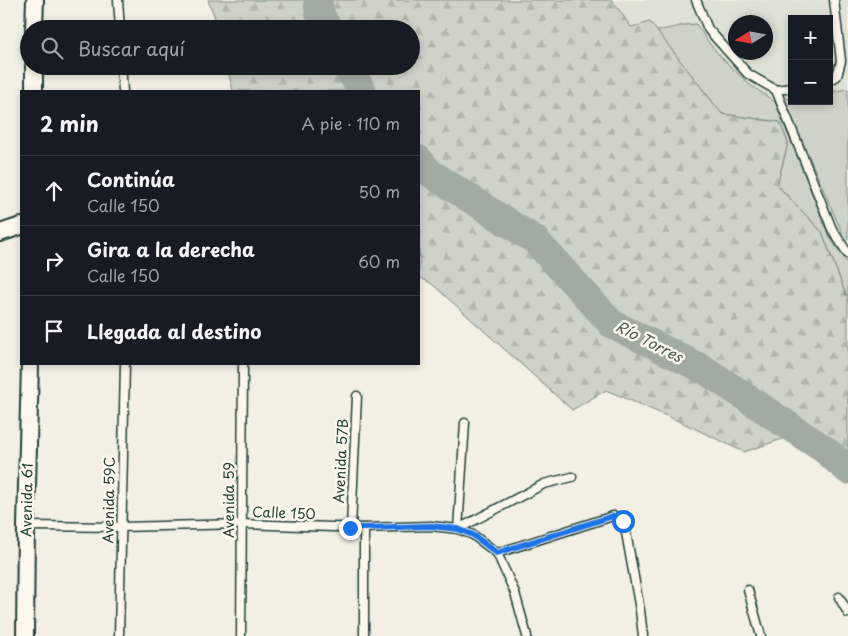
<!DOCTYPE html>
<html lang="es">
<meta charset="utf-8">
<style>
body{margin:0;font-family:"Playpen Sans",sans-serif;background:#242831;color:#f1f3f6}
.controls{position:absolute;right:15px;top:15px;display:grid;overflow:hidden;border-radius:0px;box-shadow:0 2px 8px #0003}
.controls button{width:45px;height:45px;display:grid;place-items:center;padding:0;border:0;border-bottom:1px solid #363941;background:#171b24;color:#f1f3f6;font:25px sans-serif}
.compass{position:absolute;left:728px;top:15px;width:45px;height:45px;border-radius:50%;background:#171b24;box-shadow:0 2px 8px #0003;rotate:259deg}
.stop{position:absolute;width:15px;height:15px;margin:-11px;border:4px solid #1a73e8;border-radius:50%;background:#fff}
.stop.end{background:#1a73e8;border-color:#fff;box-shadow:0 1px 5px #0008}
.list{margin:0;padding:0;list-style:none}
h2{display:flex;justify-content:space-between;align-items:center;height:65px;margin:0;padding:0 20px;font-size:21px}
h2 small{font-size:16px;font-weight:400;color:#9ea1a6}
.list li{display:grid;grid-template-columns:32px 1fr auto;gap:15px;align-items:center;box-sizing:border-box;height:70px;padding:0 20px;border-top:1px solid #363941}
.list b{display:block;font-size:19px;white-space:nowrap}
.list p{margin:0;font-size:16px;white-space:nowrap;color:#9ea1a6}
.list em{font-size:16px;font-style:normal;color:#9ea1a6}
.icon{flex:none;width:28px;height:28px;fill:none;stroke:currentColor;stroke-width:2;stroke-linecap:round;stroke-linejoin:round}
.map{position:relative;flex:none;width:848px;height:636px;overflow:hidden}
.search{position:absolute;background:#171b24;box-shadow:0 2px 8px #0003;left:20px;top:20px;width:400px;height:55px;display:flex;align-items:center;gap:12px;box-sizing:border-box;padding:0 18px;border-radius:28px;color:#9ea1a6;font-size:19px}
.panel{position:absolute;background:#171b24;box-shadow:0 2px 8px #0003;left:20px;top:90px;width:400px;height:275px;border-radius:0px}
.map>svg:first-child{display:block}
</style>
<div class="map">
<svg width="848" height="636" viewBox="0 0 848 636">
<defs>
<pattern id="forest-firs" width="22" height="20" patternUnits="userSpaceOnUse" patternTransform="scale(1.25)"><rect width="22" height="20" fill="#cfd2c8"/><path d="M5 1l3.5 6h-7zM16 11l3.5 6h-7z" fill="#b1b5ac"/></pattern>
</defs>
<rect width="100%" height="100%" fill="#f2f0e5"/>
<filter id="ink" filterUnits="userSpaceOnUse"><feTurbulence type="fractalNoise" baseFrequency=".02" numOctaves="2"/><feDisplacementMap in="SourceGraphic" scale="10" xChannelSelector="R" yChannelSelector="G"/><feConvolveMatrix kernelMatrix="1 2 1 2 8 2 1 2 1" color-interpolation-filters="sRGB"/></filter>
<g filter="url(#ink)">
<!-- built -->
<path fill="#e0e1d6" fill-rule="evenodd" d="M612 0H848V295L722 114 651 22 631 27ZM792 19H829V101H792ZM736 22H766V52H736Z"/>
<!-- grass -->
<g fill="#cfd2c8" stroke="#77887e">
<path d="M696 24 709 43 722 58 749 84 775 102 829 236 848 264V295H846L822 232 777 185 788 143 780 122 722 114 657 31 685 25Z"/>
<path d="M848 89V239L841 230 784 99 792 98V101H829V92Z"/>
</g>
<!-- forest -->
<path fill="url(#forest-firs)" stroke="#77887e" d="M208 0H612L631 27 650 22 722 114 780 122 788 143 777 185 822 232 846 295H848V470L825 450 800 433 744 452 683 423 606 390 572 410 432 284 419 277V91H233L227 66H411V29H218L214 15Z"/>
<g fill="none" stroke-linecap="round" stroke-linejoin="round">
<!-- river -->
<g stroke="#a2aba1" stroke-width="29">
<path d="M318 0 319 12 328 29"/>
<path d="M347 66 362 91"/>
<path d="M419 160 430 173 535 240 612 324 705 370 825 450 848 470"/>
</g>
<defs>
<g id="service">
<path d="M118 0 120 29"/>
<path d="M696 0 708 29 748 74 776 90 792 88"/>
<path d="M121 66 123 91"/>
<path d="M829 81 837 76 841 61 834 0"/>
<path d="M776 90 832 229 848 254"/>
<path d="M26 526 121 527 242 524 364 528 431 526 458 529 473 535 497 553 515 593 527 636"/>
<path d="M351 527 357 396"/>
<path d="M364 528V636"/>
<path d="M458 529 544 484 572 477"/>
<path d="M458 529 465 423"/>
<path d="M497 553 613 516 619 517 623 521 625 527 640 610 643 636"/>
<path d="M748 590 761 636"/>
<path d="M839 597 848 613"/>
<path d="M119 636 125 364"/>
<path d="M241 636 243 364"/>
</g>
<g id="minor">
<path d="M34 29 35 0"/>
<path d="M34 91V66"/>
<path d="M0 233 21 226"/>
<path d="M25 636 26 526 30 364"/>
</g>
</defs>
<!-- service casing -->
<use href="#service" stroke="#1f3d34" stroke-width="11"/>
<!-- minor casing -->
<use href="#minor" stroke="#1f3d34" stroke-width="20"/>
<!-- service -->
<use href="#service" stroke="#fbf7ec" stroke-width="8"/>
<!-- minor -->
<use href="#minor" stroke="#fbf7ec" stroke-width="16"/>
</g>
</g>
<g fill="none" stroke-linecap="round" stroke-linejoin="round" filter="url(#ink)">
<!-- route -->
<path stroke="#1a73e8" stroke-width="6" d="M350 528H364L431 526 458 529 473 535 497 553 613 516 619 517 623 521"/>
</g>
<g text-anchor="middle" stroke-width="5" stroke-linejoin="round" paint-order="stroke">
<!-- street labels -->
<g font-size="14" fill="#1f3d34" stroke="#fbf7ec">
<text transform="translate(341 461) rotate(-87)" y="5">Avenida 57B</text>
<text transform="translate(27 500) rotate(-89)" y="5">Avenida 61</text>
<text transform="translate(109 500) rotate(-89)" y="5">Avenida 59C</text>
<text transform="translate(229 500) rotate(-90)" y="5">Avenida 59</text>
<text transform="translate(284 513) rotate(2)" y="5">Calle 150</text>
</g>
<!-- water labels -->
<g font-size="15" font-style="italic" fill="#465e55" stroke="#fbf7ec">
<text transform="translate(649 342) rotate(27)" y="5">Río Torres</text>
</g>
</g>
</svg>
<div class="controls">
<button>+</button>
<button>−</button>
</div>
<svg class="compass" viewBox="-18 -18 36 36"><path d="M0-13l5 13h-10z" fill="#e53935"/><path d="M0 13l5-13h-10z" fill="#9ea1a6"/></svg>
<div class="stop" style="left:623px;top:521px"></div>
<div class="stop end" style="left:350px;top:528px"></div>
<div class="search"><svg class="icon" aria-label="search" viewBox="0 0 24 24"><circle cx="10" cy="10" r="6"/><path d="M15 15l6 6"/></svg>Buscar aquí</div>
<section class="panel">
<h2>2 min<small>A pie · 110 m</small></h2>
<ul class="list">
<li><svg class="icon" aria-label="ahead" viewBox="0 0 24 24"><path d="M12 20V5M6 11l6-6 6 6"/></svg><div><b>Continúa</b><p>Calle 150</p></div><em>50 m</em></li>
<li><svg class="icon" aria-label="right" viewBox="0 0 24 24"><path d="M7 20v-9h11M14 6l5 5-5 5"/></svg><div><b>Gira a la derecha</b><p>Calle 150</p></div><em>60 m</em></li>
<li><svg class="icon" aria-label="arrive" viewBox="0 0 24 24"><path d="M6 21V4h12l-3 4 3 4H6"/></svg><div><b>Llegada al destino</b></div></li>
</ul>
</section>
</div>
